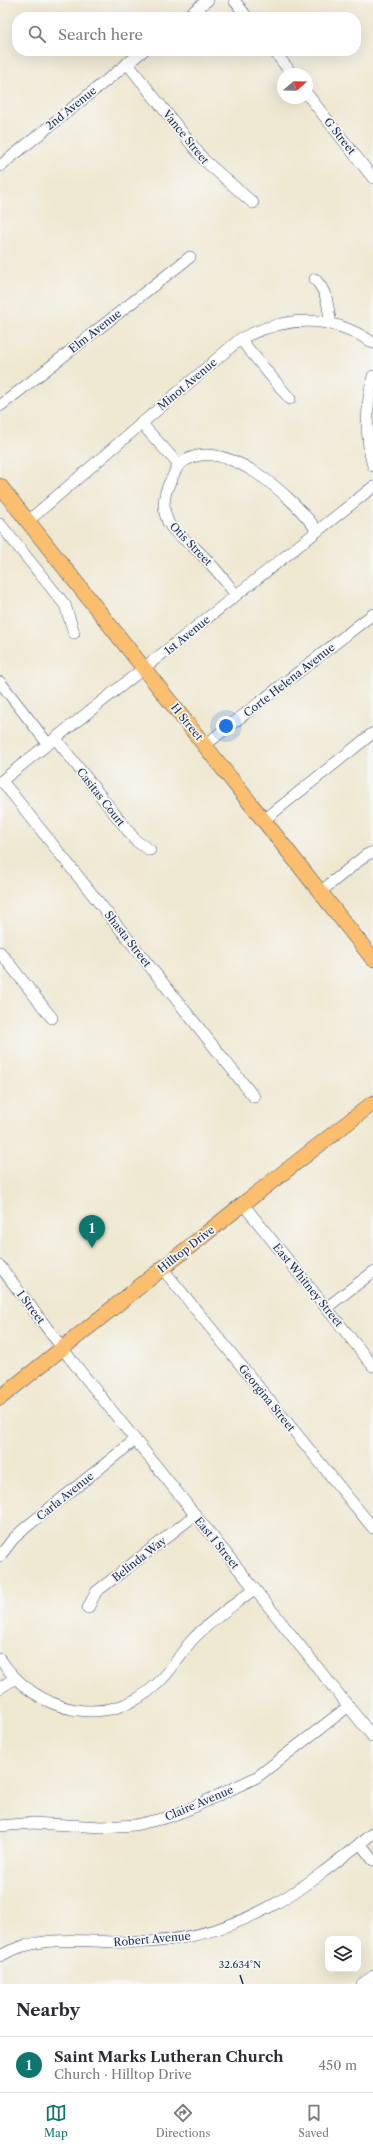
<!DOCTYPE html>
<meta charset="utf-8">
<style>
body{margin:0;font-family:"Libre Caslon Text",serif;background:#f2f2f3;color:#2b2b33}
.controls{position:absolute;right:12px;bottom:12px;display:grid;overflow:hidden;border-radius:8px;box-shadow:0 4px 16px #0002}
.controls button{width:36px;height:36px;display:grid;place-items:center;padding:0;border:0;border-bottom:1px solid #e1e1e2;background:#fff;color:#2b2b33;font:20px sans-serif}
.compass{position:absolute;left:277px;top:68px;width:36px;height:36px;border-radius:50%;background:#fff;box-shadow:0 4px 16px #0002;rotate:70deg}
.you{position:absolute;left:226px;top:726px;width:14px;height:14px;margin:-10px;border:3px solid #fff;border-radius:50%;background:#1a73e8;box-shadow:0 0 0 6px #1a73e833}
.badge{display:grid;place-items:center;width:26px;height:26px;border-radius:50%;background:#0f766e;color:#fff;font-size:13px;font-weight:700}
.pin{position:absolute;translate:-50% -33px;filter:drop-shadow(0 1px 2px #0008)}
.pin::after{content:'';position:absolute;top:21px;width:14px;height:12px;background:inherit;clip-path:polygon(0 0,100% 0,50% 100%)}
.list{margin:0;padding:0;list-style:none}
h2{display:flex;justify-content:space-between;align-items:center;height:52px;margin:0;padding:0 16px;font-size:17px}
h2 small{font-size:13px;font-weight:400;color:#7c7c81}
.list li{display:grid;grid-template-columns:26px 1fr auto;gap:12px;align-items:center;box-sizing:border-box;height:56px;padding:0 16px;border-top:1px solid #e1e1e2}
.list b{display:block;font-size:15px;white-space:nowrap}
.list p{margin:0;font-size:13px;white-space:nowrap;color:#7c7c81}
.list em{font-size:13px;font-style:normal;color:#7c7c81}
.icon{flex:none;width:22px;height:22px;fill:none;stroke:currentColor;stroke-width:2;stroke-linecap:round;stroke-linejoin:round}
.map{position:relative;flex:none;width:373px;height:1984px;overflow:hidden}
.search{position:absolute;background:#fff;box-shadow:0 4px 16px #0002;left:12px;right:12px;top:12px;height:44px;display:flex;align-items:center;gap:10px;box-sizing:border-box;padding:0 14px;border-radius:16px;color:#7c7c81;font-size:15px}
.sheet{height:108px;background:#fff}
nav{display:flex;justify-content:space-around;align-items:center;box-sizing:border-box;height:56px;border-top:1px solid #e1e1e2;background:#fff;font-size:11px;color:#7c7c81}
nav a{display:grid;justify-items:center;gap:2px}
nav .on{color:#0f766e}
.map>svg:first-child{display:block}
</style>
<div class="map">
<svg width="373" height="1984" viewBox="0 0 373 1984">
<rect width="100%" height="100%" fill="#f6f6f2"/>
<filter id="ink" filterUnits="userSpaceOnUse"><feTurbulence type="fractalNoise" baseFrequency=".025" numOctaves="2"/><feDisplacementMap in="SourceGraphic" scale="8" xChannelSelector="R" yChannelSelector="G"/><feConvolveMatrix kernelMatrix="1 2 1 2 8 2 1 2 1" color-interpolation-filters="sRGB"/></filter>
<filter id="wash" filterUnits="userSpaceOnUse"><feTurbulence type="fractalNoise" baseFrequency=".012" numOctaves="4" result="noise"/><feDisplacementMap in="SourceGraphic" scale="16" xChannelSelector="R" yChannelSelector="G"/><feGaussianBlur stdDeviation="0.9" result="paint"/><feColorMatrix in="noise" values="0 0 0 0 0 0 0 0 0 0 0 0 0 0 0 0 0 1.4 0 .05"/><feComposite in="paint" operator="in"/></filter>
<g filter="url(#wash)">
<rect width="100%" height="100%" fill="#efe8d1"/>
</g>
<g filter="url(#ink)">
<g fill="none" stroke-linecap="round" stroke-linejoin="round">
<defs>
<g id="minor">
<path d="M234 0 247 17"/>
<path d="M186 17 208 0"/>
<path d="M274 51 292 74"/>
<path d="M127 63 204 160 253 203"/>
<path d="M307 94 373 178"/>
<path d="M0 166 143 51"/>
<path d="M315 279C329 295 327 305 331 324"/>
<path d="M240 339 290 399"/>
<path d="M373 376C366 406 365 437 373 466"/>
<path d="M0 406 190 257"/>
<path d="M141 423 179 465"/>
<path d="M28 521 240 339C285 316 330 313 373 343"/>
<path d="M0 524 65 605 74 633"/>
<path d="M236 595C224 579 211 563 196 549 186 540 174 534 168 522 161 507 164 492 172 478 174 474 176 468 179 465 220 429 296 499 317 531"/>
<path d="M0 682 48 744"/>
<path d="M56 739 136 841 150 850"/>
<path d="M205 745 373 614"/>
<path d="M2 781 254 1097"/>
<path d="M0 782 373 487"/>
<path d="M264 820 373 733"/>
<path d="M320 892 366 855 373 852"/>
<path d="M0 952 52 1018"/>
<path d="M243 1204 373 1366"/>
<path d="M0 1266 69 1357 373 1737"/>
<path d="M162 1268 373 1528"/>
<path d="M326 1308 373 1272"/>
<path d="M0 1556 13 1539 25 1528 135 1440"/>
<path d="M88 1608 96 1592 195 1515"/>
<path d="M0 1659C36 1713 107 1731 157 1684 172 1671 180 1653 193 1639 211 1620 234 1605 254 1589"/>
<path d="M0 1688 14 1679"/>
<path d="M0 1826 32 1823 102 1827 135 1825 165 1818 187 1810 257 1777 349 1706"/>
<path d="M360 1843 373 1860"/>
<path d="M0 1956C45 1930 100 1945 149 1942 245 1935 301 1891 373 1833"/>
<path d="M362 1984 373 1976"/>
</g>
<g id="major">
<path d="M0 486 373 959"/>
<path d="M0 1398 243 1204 373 1103"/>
</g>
</defs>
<!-- minor casing -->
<use href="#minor" stroke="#3b4b6f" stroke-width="12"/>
<!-- major casing -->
<use href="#major" stroke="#3b4b6f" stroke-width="16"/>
<!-- minor -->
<use href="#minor" stroke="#fff" stroke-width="11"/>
<!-- major -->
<use href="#major" stroke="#fabe6e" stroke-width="15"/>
</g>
</g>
<!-- ticks -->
<path fill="none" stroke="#1b2f5e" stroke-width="1.5" d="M240 1975 243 1984"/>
<g text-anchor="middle" stroke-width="3.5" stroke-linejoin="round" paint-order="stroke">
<!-- street labels -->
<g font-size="11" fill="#1b2f5e" stroke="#f6f6f2">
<text transform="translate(71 108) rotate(-39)" y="4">2nd Avenue</text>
<text transform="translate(340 136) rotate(52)" y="4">G Street</text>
<text transform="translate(186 137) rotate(51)" y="4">Vance Street</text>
<text transform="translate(95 331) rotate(-38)" y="4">Elm Avenue</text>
<text transform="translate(187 384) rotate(-40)" y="4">Minot Avenue</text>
<text transform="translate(191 544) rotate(46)" y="4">Otis Street</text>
<text transform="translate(187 635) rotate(-39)" y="4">1st Avenue</text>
<text transform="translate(289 680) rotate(-38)" y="4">Corte Helena Avenue</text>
<text transform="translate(187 722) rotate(51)" y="4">H Street</text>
<text transform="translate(101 797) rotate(52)" y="4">Casitas Court</text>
<text transform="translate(128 939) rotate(52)" y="4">Shasta Street</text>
<text transform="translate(186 1249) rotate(-38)" y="4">Hilltop Drive</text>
<text transform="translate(308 1285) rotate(51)" y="4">East Whitney Street</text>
<text transform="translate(31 1307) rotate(53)" y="4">I Street</text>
<text transform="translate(267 1398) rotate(51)" y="4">Georgina Street</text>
<text transform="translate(65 1496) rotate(-39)" y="4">Carla Avenue</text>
<text transform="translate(217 1543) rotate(51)" y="4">East I Street</text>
<text transform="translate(139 1559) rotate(-38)" y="4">Belinda Way</text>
<text transform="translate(199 1803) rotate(-23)" y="4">Claire Avenue</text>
<text transform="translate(152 1939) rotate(-5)" y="4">Robert Avenue</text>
</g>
</g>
<g font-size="10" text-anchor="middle" fill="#1b2f5e" stroke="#f6f6f2" stroke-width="3.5" stroke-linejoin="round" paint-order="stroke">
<text x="240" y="1968">32.634°N</text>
</g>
</svg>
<div class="controls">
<button><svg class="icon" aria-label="layers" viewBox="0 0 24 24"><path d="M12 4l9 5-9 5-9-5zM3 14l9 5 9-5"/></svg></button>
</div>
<svg class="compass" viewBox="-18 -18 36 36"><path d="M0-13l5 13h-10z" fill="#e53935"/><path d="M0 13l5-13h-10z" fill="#7c7c81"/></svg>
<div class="you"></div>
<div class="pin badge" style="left:92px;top:1248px">1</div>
<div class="search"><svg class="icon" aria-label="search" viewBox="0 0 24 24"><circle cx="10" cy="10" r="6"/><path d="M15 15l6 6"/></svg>Search here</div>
</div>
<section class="sheet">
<h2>Nearby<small></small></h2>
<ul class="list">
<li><span class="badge">1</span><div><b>Saint Marks Lutheran Church</b><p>Church · Hilltop Drive</p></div><em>450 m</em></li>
</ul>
</section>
<nav>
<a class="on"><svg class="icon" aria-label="map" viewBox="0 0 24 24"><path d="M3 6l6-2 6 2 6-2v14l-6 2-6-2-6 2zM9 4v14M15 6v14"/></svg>Map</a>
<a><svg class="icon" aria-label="directions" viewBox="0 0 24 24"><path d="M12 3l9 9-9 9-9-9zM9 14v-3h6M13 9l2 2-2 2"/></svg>Directions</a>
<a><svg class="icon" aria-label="saved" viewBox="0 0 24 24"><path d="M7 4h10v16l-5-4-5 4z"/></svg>Saved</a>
</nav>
